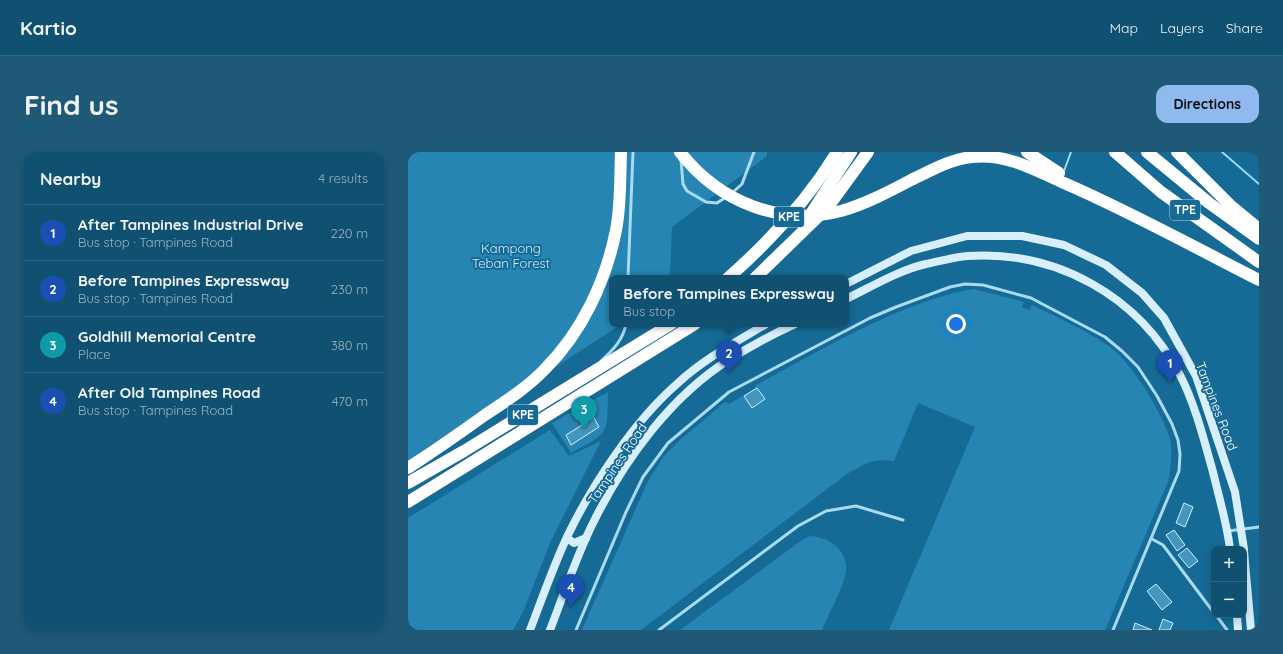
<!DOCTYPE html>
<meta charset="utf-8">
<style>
body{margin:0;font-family:Quicksand,sans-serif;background:#1e5a78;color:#f1f3f6}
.controls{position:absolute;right:12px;bottom:12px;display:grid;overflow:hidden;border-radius:8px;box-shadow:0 2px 10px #0003}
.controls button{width:36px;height:36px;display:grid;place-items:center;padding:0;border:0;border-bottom:1px solid #306783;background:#105070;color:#f1f3f6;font:20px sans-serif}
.you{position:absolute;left:548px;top:172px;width:14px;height:14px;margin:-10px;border:3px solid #fff;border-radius:50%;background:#1a73e8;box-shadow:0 0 0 6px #1a73e833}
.badge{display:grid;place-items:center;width:26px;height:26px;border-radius:50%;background:#90b9f0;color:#fff;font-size:13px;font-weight:700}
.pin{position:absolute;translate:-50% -33px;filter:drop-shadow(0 1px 2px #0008)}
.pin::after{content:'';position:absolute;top:21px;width:14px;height:12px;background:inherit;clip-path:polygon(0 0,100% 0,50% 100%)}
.popup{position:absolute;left:201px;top:123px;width:240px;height:52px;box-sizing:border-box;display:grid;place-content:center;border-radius:8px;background:#105070;filter:drop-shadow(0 1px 3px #0005);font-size:13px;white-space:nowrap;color:#9cb5c3}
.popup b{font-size:15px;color:#f1f3f6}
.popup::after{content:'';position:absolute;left:50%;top:100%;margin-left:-8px;border:8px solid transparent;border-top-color:#105070}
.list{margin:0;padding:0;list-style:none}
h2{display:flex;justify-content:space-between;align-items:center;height:52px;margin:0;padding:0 16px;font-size:17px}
h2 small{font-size:13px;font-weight:400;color:#9cb5c3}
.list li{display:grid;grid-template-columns:26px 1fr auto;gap:12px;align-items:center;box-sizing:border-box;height:56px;padding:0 16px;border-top:1px solid #306783}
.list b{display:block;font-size:15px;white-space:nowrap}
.list p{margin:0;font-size:13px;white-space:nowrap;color:#9cb5c3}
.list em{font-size:13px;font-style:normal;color:#9cb5c3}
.map{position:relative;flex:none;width:851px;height:478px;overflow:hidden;border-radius:12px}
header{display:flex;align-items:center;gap:24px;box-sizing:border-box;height:56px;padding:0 20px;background:#105070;border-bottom:1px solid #306783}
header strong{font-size:19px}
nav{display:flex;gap:22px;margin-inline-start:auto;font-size:14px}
.intro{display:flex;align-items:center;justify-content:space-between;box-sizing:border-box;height:96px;padding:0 24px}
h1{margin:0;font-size:28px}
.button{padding:10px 18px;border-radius:12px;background:#90b9f0;color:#111;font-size:14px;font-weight:700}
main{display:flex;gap:24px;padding:0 24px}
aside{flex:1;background:#105070;border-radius:12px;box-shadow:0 2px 10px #0003}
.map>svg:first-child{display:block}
</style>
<header>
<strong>Kartio</strong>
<nav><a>Map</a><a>Layers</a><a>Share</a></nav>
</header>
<div class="intro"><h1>Find us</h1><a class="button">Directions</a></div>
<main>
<aside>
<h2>Nearby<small>4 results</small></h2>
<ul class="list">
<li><span class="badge" style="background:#1a4fb4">1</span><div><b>After Tampines Industrial Drive</b><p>Bus stop · Tampines Road</p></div><em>220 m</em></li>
<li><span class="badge" style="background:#1a4fb4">2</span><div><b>Before Tampines Expressway</b><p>Bus stop · Tampines Road</p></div><em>230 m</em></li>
<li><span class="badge" style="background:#0f9aa8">3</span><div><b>Goldhill Memorial Centre</b><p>Place</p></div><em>380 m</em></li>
<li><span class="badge" style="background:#1a4fb4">4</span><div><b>After Old Tampines Road</b><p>Bus stop · Tampines Road</p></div><em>470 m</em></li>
</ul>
</aside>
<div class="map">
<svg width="851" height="478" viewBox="0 0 851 478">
<rect width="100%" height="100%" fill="#166b96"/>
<!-- green -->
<g fill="#2685b3">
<path d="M0 0H359V4L264 75 262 126H204V172H214L0 310Z"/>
<path d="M566 137 616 150 614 155 621 158 624 153C648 165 687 182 707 199 727 217 754 261 762 287 765 301 763 316 760 330L697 478H481L567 275 510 251 486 309C464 306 457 312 439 322L233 478H174L240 329 255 305 272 288 317 250 321 252 346 237 348 233C404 203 459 170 519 149 535 144 550 139 566 137Z"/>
<path d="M200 240C199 283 202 280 163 301L144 271Z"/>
<path d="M142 278 161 304 193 289 142 391 116 458 105 478H0V366Z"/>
<path d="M402 384C423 385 443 401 437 424 432 442 421 461 414 478H272L394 388Z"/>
</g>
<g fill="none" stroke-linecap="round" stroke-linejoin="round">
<!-- stream -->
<g stroke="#9bd8f4" stroke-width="2">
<path d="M814 0 851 32"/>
<path d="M656 19 663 0"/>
</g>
</g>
<!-- building -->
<g fill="#4496bf" stroke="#d0eefc">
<path d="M349 236 357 247 344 256 336 244Z"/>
<path d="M184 262 191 275 163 293 158 283 179 270 177 266Z"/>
<path d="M776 351 785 355 777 375 768 371Z"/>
<path d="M766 378 777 393 769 399 758 383Z"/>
<path d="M779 396 790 409 781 416 770 403Z"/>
<path d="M748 432 764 450 754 458 739 439Z"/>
<path d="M755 467 765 471 762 478H751Z"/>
<path d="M727 471 744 478H725Z"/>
</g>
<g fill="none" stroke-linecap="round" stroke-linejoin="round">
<!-- service -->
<g stroke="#a8daf1" stroke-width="3">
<path d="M273 8 275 32 279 39 298 50 309 51 318 45"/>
<path d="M324 41 334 32 346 0"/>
<path d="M220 126 225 0"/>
<path d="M193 209C205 198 215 188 218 172"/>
<path d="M820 379 851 375"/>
<path d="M744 387 755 393 806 461"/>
<path d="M808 463 819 478"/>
<path d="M168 478 218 360 235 325 260 291 321 240 462 166 488 155 542 135 557 132 575 133 623 146 697 185 714 199 730 215 749 244 764 272 770 288 772 302 771 319 705 478"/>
<path d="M251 478 390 374 418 359 448 354 495 368"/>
</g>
<!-- secondary -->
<g stroke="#d7effc" stroke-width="8">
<path d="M438 132 503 99 559 84H614L656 93 698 113 734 141 756 166 788 224 827 340 836 397"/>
<path d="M438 147C463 135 491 118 518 112 532 109 546 105 560 104 648 98 731 144 772 223 787 252 796 288 805 320 811 346 819 371 822 397"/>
<path d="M159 386 166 391 178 386"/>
<path d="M836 399 843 478"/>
<path d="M829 463 830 478"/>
<path d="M122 478C134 447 145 415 159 385 184 333 226 269 270 231 296 207 328 190 358 172"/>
<path d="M142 478C156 442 168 405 185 371 216 308 263 244 322 207 343 194 365 182 387 172"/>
</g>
<!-- motorway -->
<g stroke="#fff" stroke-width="12">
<path d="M619 0 651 21"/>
<path d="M707 0 753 40 851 110"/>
<path d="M739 0 801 51 851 87"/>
<path d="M769 0 822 53 851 77"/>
<path d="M505 27C524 18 543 7 564 5 597 1 628 18 656 31 723 60 786 95 851 128"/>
<path d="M399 68 443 0"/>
<path d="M320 126C362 89 400 48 429 0"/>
<path d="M347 126 420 55 460 0"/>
<path d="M0 316C26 299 52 281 77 263 98 249 120 235 137 217 174 180 198 129 208 78 213 53 212 26 213 0"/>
<path d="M0 331 56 299 263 172"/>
<path d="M0 350 287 172"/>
</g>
<!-- motorway-bridge -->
<path stroke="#fff" stroke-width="12" d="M272 0C310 49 372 75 433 59 458 52 482 39 505 27"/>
</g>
<g text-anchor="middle" stroke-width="4" stroke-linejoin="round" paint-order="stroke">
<!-- shield labels -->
<g fill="#166b96" stroke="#b9d3e0" stroke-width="1">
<rect x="762" y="48" width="30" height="20" rx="3"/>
<rect x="366" y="55" width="30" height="20" rx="3"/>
<rect x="100" y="253" width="30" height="20" rx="3"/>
</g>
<g font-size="12" font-weight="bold" fill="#fff">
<text x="777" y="62">TPE</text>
<text x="381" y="69">KPE</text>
<text x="115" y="267">KPE</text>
</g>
<!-- park labels -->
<g font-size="13" fill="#d0eefc" stroke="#166b96">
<text x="103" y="101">Kampong<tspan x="103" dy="15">Teban Forest</tspan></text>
</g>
<!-- street labels -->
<g font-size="13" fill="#fff" stroke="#166b96">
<text transform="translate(809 254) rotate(69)" y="5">Tampines Road</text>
<text transform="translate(209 311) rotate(-56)" y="5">Tampines Road</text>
</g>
</g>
</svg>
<div class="controls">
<button>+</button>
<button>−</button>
</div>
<div class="you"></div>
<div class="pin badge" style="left:762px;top:231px;background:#1a4fb4">1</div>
<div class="pin badge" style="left:321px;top:221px;background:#1a4fb4">2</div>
<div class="popup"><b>Before Tampines Expressway</b>Bus stop</div>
<div class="pin badge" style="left:176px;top:277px;background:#0f9aa8">3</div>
<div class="pin badge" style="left:163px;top:455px;background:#1a4fb4">4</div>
</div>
</main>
